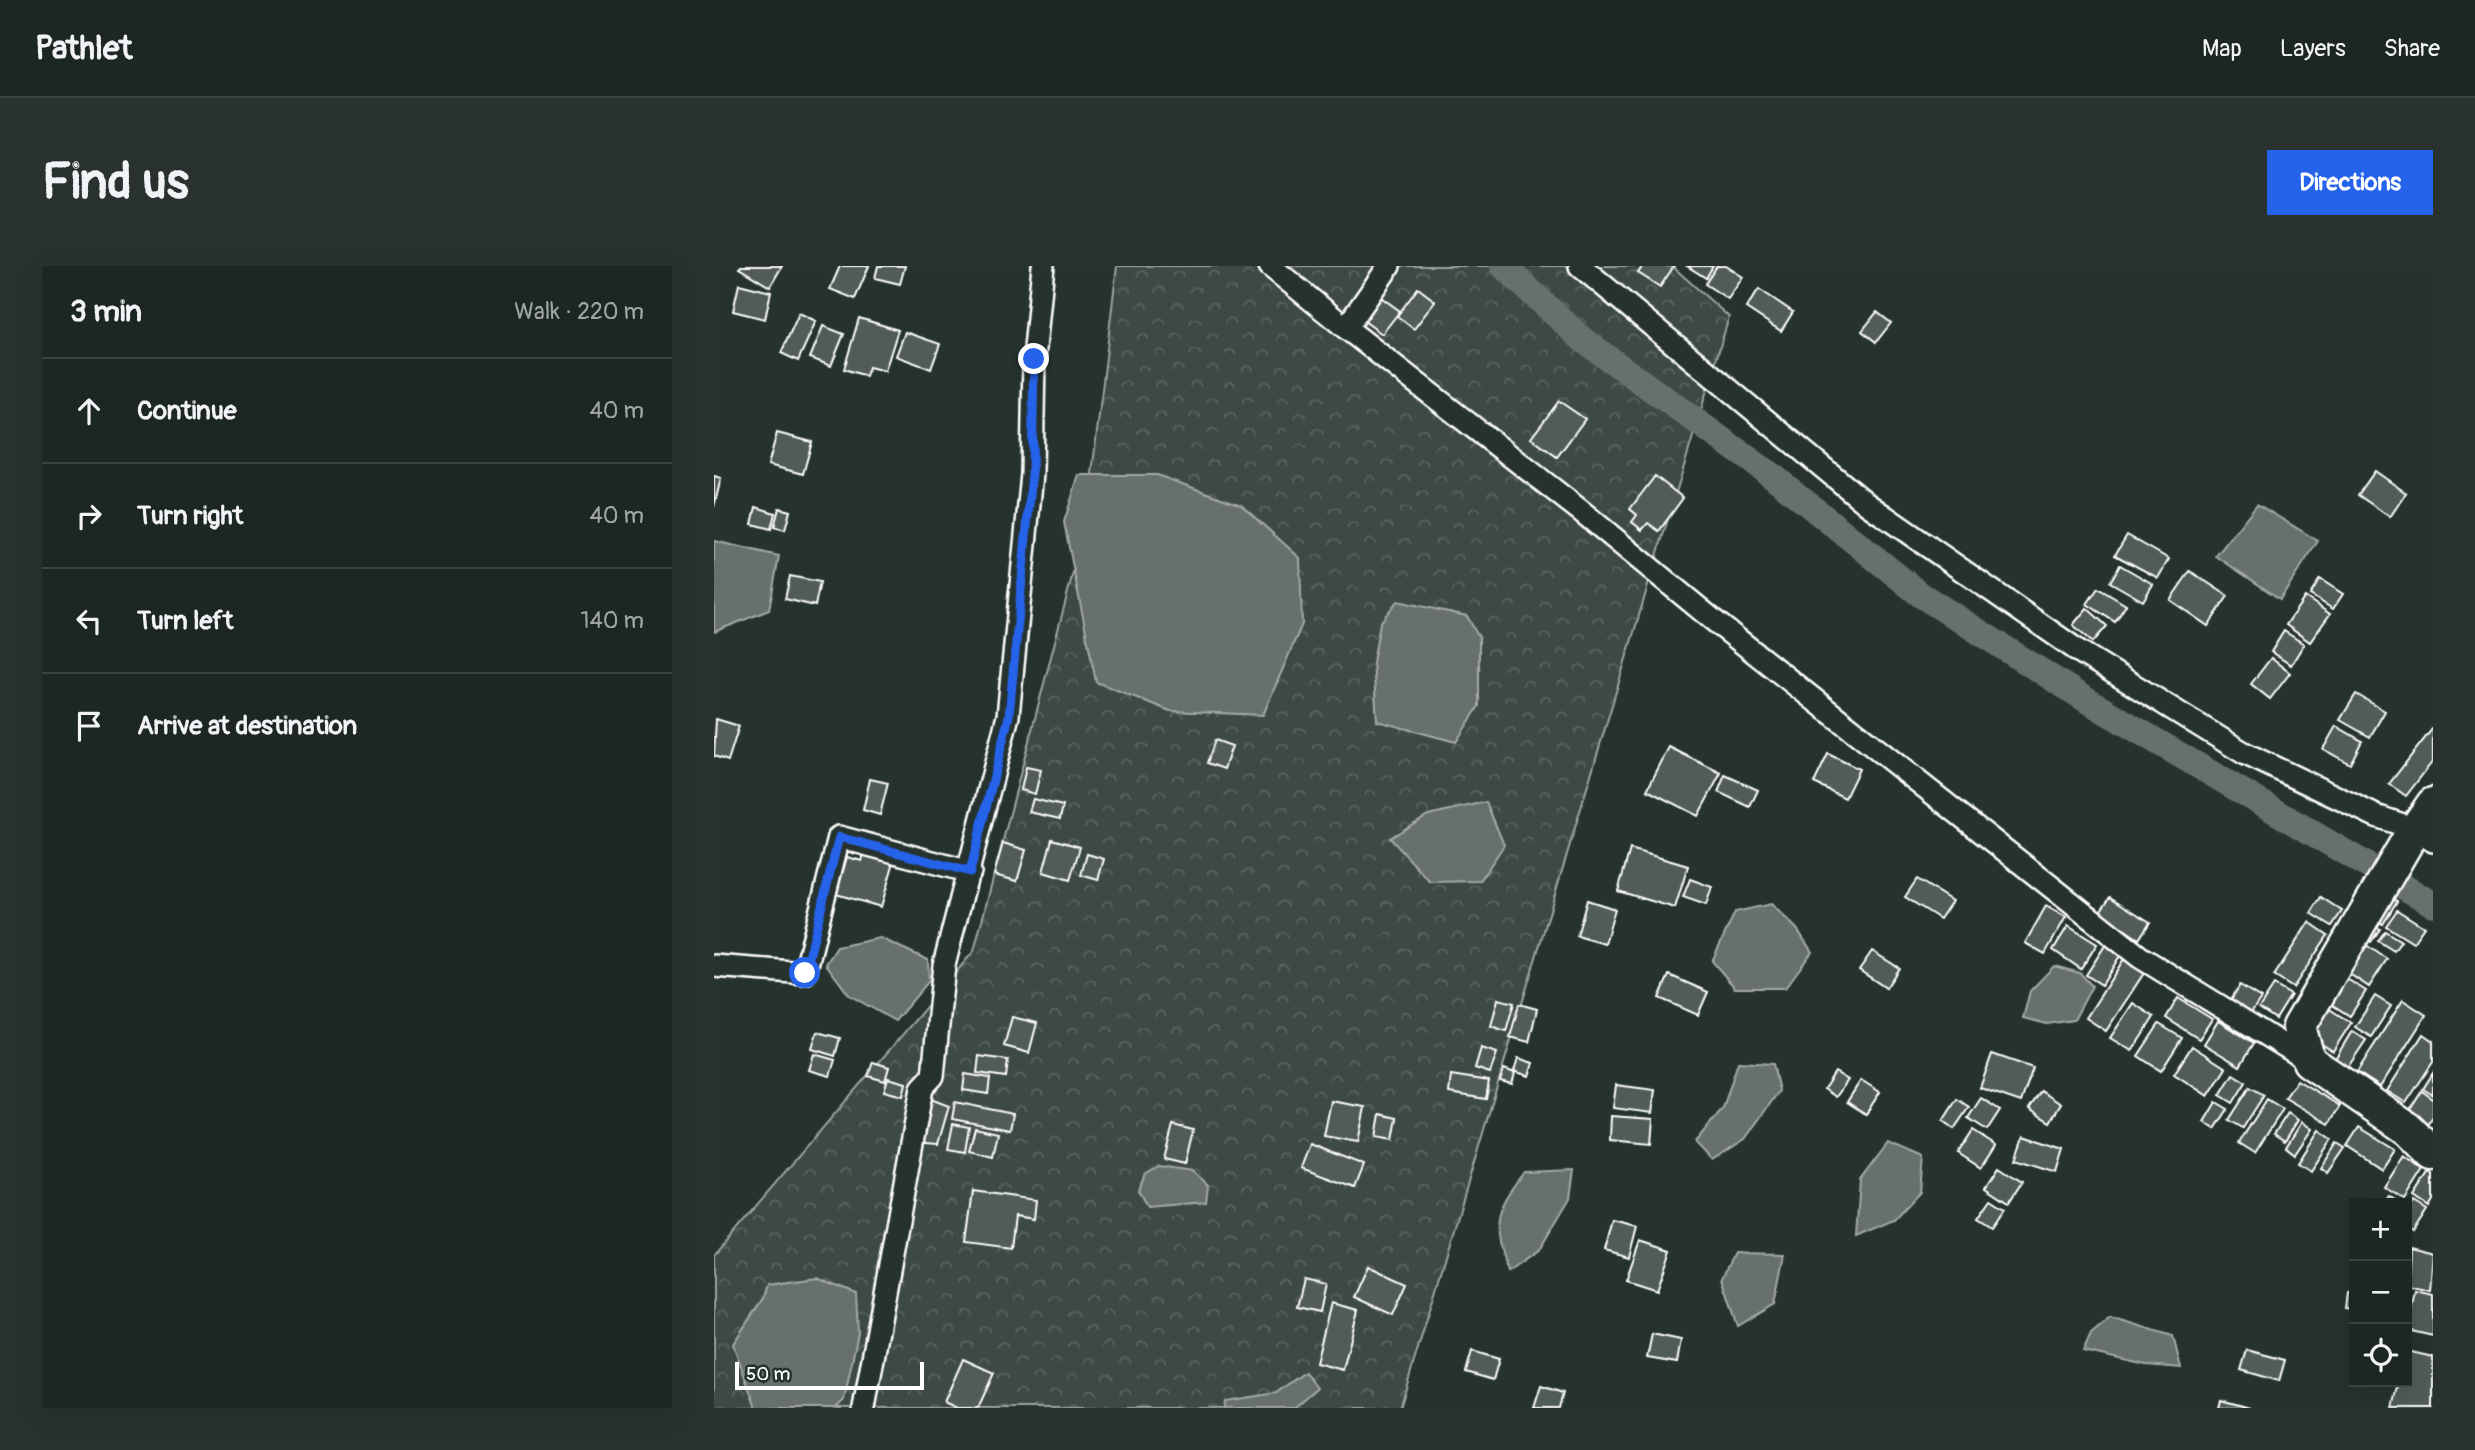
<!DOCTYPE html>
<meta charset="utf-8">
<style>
body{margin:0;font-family:Pangolin,sans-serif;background:#29322f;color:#f1f3f6}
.controls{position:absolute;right:21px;bottom:21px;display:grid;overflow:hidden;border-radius:0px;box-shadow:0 7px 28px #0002}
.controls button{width:63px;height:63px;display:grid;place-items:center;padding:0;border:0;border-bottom:2px solid #3a4340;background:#1c2622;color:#f1f3f6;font:35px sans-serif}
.scale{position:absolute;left:21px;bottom:18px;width:189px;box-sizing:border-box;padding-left:7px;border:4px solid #fff;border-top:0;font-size:19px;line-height:24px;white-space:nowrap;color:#fff;-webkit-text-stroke:5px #26332d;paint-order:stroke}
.stop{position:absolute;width:21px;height:21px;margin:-16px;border:5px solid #2563eb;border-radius:50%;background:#fff}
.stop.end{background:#2563eb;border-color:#fff;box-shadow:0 2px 7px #0008}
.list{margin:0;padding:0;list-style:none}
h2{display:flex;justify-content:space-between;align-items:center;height:91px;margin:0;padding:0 28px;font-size:30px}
h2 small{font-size:23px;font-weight:400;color:#a0a5a5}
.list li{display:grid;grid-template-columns:46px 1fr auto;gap:21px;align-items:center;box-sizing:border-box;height:105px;padding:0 28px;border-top:2px solid #3a4340}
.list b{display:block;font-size:26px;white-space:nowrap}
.list em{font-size:23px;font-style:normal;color:#a0a5a5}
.icon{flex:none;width:38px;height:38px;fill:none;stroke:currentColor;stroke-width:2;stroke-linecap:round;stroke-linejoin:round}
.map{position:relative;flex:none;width:1719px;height:1142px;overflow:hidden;border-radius:0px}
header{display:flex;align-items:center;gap:42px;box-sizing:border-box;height:98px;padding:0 35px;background:#1c2622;border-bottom:2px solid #3a4340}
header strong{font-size:33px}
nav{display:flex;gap:38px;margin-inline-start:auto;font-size:24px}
.intro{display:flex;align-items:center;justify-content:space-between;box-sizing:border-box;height:168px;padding:0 42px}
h1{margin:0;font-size:49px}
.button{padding:18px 32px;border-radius:0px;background:#2563eb;color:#fff;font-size:24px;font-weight:700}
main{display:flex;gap:42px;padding:0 42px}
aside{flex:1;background:#1c2622;border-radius:0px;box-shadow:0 7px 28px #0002}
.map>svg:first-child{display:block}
</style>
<header>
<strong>Pathlet</strong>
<nav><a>Map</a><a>Layers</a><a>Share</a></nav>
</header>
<div class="intro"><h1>Find us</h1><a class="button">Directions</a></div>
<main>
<aside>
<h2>3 min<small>Walk · 220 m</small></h2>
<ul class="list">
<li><svg class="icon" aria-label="ahead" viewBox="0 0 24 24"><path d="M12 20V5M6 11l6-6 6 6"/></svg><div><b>Continue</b></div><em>40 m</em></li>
<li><svg class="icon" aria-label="right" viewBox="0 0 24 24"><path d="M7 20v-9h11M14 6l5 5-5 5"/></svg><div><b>Turn right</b></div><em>40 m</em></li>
<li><svg class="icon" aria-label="left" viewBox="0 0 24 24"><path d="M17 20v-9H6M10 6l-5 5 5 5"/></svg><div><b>Turn left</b></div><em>140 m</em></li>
<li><svg class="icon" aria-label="arrive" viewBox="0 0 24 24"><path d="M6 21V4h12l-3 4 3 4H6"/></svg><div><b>Arrive at destination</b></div></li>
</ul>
</aside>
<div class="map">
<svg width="1719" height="1142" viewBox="0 0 1719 1142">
<defs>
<pattern id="forest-crowns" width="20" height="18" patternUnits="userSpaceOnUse" patternTransform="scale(1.75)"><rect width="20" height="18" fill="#3e4944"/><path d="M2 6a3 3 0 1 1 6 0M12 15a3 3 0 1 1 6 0" fill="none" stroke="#5b6460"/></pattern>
</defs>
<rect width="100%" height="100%" fill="#26332d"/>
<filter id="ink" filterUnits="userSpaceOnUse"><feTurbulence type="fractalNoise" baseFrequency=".0143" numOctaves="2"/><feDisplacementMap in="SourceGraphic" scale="14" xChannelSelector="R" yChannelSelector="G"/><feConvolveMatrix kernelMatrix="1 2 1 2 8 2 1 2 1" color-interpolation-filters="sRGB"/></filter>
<g filter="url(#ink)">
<!-- forest -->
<path fill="url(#forest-crowns)" stroke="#9ea4a2" stroke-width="2" d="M403 0H958L1015 51 686 1142H0V989L260 685 372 257Z"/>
<!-- water -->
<g fill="#67706c" stroke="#a4a9a7" stroke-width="2">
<path d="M365 209H443L527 239 586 292 588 358 549 449 456 445 382 416 350 256Z"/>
<path d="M1543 238 1604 275 1566 333 1502 290Z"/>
<path d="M0 275 65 290 55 344 0 366Z"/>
<path d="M683 335 753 350 765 372V440L742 476 663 455 659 396 666 357Z"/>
<path d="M772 536 790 579 766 615 716 616 676 572 714 549Z"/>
<path d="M1057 638 1083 663 1098 686 1071 722H1021L998 695 1021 646Z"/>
<path d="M166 672 214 694 215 715 181 755 135 729 112 698 123 681Z"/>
<path d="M1340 700 1366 707 1378 720 1360 754 1333 758 1309 752 1316 725Z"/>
<path d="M1024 796 1059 798 1065 825 1031 873 998 894 981 876 1009 842Z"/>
<path d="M1174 877 1209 892 1206 926 1180 954 1142 970 1146 914Z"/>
<path d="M445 900 479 905 494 919 492 936 433 941 424 924 431 908Z"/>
<path d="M860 904 856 932 825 984 794 1006C777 957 779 946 810 906Z"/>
<path d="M1020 987 1071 988 1061 1038 1024 1060 1008 1012Z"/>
<path d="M103 1012 142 1028 144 1067 130 1134 122 1142H42L19 1078 49 1032 53 1019Z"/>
<path d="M1396 1051 1459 1070 1467 1102 1432 1099 1369 1085 1377 1067Z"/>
<path d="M591 1106 603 1122 580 1142H510L511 1135 562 1127Z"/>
</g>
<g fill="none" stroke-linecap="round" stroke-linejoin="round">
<!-- canal -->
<path stroke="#67706c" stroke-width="26" d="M789 0 869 74 1060 211 1207 329 1374 435 1719 638"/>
</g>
<!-- building -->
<g fill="#515c57" stroke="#fff" stroke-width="2">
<path d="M27 0H68L56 21 25 2Z"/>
<path d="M126 0H155L141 33 116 23Z"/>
<path d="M164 0H191L186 18 161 12Z"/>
<path d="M929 0H960L946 21 924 7Z"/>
<path d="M973 0H999L992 12Z"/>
<path d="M1003 0H1012L1029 11 1014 33 991 18Z"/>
<path d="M25 18 57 26 51 53 19 45Z"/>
<path d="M704 22 721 35 700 63 683 50Z"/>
<path d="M1045 23 1079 46 1067 65 1032 42Z"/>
<path d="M661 27 686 45 668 68 643 50Z"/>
<path d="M1163 46 1177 57 1162 76 1148 65Z"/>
<path d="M85 47 102 55 84 95 67 87Z"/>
<path d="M145 52 184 64 171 105 155 101 152 110 130 103Z"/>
<path d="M109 60 130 68 117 100 96 92Z"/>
<path d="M191 66 226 78 217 103 182 90Z"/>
<path d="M845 135 871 153 843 191 817 172Z"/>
<path d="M63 167 98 176 89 208 54 199Z"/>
<path d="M1661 205 1692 227 1676 251 1644 229Z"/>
<path d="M0 210 7 212 0 241Z"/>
<path d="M941 210 969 232 945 265 934 257 928 264 918 256 923 249 916 243Z"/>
<path d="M42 241 61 247 57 263 38 258Z"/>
<path d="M65 242 76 245 71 264 60 261Z"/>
<path d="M1413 269 1455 293 1444 312 1401 289Z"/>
<path d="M1406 299 1439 318 1429 335 1396 316Z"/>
<path d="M1476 305 1514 330 1494 360 1456 334Z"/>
<path d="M76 310 106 316 101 340 71 333Z"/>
<path d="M1606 313 1629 328 1619 343 1596 329Z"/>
<path d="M1384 322 1412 339 1401 356 1373 338Z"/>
<path d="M1591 331 1616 348 1596 376 1572 359Z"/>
<path d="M1373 342 1393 360 1379 376 1359 359Z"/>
<path d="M1570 365 1590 378 1577 399 1557 386Z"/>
<path d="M1557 392 1576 407 1556 433 1537 418Z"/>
<path d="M1642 428 1671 445 1656 471 1626 454Z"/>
<path d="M2 453 25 460 14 495 0 490Z"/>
<path d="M1622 460 1648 475 1636 498 1609 483Z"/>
<path d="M1719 462V495L1692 530 1675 518Z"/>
<path d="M501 474 518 480 510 503 493 497Z"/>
<path d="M955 481 1007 507 984 550 933 524Z"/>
<path d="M1114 488 1145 503 1131 532 1100 517Z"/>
<path d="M312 501 327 504 321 528 307 524Z"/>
<path d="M1011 509 1044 524 1036 541 1004 526Z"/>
<path d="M156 513 174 517 166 549 149 544Z"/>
<path d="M319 533 349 540 346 553 315 546Z"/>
<path d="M338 573 366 581 356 614 329 606Z"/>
<path d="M289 577 312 584 303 615 280 609Z"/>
<path d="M916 583 974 600 961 642 904 625Z"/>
<path d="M151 584 181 592 167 641 122 628 133 591 148 595Z"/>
<path d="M373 588 390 593 384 614 367 609Z"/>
<path d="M976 613 998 621 992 639 969 631Z"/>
<path d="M1203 613 1238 635 1226 653 1191 631Z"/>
<path d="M1396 631 1436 656 1425 673 1385 647Z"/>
<path d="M1607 631 1628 645 1618 660 1597 647Z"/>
<path d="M1676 631 1683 635 1669 658 1661 653Z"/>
<path d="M873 634 901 643 891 678 863 670Z"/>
<path d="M1332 640 1352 651 1331 688 1311 677Z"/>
<path d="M1683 644 1710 661 1699 677 1672 660Z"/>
<path d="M1595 656 1614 669 1579 722 1560 710Z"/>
<path d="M1658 658 1666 663 1657 676 1649 671Z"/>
<path d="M1354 660 1383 678 1367 703 1339 684Z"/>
<path d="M1671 665 1687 675 1680 685 1664 675Z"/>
<path d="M1646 675 1673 693 1655 721 1628 703Z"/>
<path d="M1392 678 1407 688 1388 719 1372 709Z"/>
<path d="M1158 685 1185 702 1172 722 1145 704Z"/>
<path d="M1410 693 1430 707 1392 765 1372 752Z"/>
<path d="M1625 708 1652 725 1636 750 1609 733Z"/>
<path d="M955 709 994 726 984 749 945 732Z"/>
<path d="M1526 719 1547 732 1536 748 1516 735Z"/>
<path d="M1560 719 1577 729 1562 753 1545 742Z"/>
<path d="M1661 730 1677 740 1657 771 1641 761Z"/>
<path d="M1464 732 1498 753 1485 773 1452 752Z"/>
<path d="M784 733 800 737 792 765 777 760Z"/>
<path d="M1689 734 1712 749 1666 821 1643 806Z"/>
<path d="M1419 737 1440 751 1418 785 1396 772Z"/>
<path d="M805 738 823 743 815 776 796 771Z"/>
<path d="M1614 742 1637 757 1619 785 1596 771Z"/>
<path d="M298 751 323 757 315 787 290 780Z"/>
<path d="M1504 755 1540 777 1526 800 1490 778Z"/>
<path d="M1445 758 1468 772 1447 805 1424 790Z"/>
<path d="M1638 765 1652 774 1634 801 1621 793Z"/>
<path d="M103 766 126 772 121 790 98 783Z"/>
<path d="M1709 768 1719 775V796L1692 837 1673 825Z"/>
<path d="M1478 780 1512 802 1494 830 1460 808Z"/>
<path d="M767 782 783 787 776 807 761 802Z"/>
<path d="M100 788 121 794 116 810 95 804Z"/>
<path d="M1278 788 1319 802 1307 836 1266 822Z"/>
<path d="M265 790 294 794 292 811 263 807Z"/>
<path d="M804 792 819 797 815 810 800 805Z"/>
<path d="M159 796 175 801 171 815 154 810Z"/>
<path d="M790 803 801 807 798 818 786 815Z"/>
<path d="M1121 806 1134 814 1122 831 1110 823Z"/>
<path d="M1719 807V829L1709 823Z"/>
<path d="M251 808 276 812 274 828 249 824Z"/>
<path d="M1519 808 1532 816 1519 837 1506 829Z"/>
<path d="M737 809 775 815 772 833 735 827Z"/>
<path d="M174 812 192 817 189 830 170 825Z"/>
<path d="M1147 814 1166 826 1152 848 1133 836Z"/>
<path d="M1583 814 1626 840 1615 858 1571 832Z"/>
<path d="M902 819 941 824 938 847 899 842Z"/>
<path d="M1536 821 1550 829 1529 862 1515 854Z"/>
<path d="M1327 825 1347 838 1336 856 1315 843Z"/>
<path d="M1708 825 1719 833V851L1714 859 1694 847Z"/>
<path d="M209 830 235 840 224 878 200 876Z"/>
<path d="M1267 832 1286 844 1273 864 1254 852Z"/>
<path d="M1243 833 1255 841 1240 863 1229 855Z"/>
<path d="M1553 833 1569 843 1541 887 1525 877Z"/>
<path d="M617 835 651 841 644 876 610 870Z"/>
<path d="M241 836 299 848 296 864 238 853Z"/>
<path d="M1502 836 1514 843 1501 863 1490 856Z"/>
<path d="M1574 847 1584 854 1571 875 1560 868Z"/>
<path d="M666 848 683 852 679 874 662 871Z"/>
<path d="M897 850 939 853 937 878 896 874Z"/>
<path d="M1588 856 1598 863 1581 888 1572 881Z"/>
<path d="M239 858 255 861 251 886 234 883Z"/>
<path d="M459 859 479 864 471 898 450 893Z"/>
<path d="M1645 861 1681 883 1668 903 1633 880Z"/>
<path d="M261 862 284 867 279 891 255 885Z"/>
<path d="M1259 864 1282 879 1267 902 1244 887Z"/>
<path d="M1605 864 1618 873 1597 905 1584 897Z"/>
<path d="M1310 870 1350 883 1343 906 1302 893Z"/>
<path d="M1623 877 1631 882 1614 907 1607 902Z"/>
<path d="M596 878 650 899 641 922 587 902Z"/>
<path d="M1690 890 1710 904 1691 934 1670 921Z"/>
<path d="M1285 901 1308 916 1295 936 1272 921Z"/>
<path d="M1716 906 1719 908V934L1715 941 1700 931Z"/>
<path d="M259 925 322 934 320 953 301 950 297 982 252 976Z"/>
<path d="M1675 930 1685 937H1670Z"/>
<path d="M1277 933 1291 942 1278 961 1264 952Z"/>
<path d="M1700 936 1713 944 1699 966 1693 962V947Z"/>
<path d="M898 954 923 960 915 991 890 984Z"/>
<path d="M926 974 957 984 943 1024 912 1014Z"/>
<path d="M1695 981 1719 987 1716 1024 1693 1019Z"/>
<path d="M654 1000 693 1018 679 1049 640 1031Z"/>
<path d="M590 1013 612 1018 606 1046 583 1041Z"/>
<path d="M1701 1024 1719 1028V1070L1693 1064Z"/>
<path d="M1633 1027 1640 1028V1044L1631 1042Z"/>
<path d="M617 1037 644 1044 629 1104 602 1097Z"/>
<path d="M938 1068 967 1074 963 1097 933 1092Z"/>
<path d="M1533 1084 1571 1094 1565 1115 1527 1104Z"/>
<path d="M758 1085 785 1093 779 1114 752 1106Z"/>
<path d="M1693 1085 1719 1091V1142H1679L1685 1116H1693Z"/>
<path d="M249 1093 280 1107 264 1142H243L230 1136Z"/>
<path d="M827 1120 849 1127 845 1142H820Z"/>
<path d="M1507 1134 1536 1142H1505Z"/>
</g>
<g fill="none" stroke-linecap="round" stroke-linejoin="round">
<defs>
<g id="street">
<path d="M556 0 632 62 675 0"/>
<path d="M866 0 1153 238 1366 386 1530 487 1662 550 1701 563 1719 575"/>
<path d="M632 62 867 245 998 353 1426 691 1595 795"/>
<path d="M0 700 91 707 125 571 256 606"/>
<path d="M150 1142 208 822 219 810 230 699 294 450 318 208 320 93 329 0"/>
</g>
<path id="secondary" d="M1719 538 1694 574 1585 761 1595 795 1694 863 1719 888"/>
</defs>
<!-- street casing -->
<use href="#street" stroke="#fff" stroke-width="26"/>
<!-- secondary casing -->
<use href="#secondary" stroke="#fff" stroke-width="37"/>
<!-- street -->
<use href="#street" stroke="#26332d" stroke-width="21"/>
<!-- secondary -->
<use href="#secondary" stroke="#26332d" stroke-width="32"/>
</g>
</g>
<g fill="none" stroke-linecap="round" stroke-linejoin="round" filter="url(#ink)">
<!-- route -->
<path stroke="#2563eb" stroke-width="9" d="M91 707 125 571 256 606 295 450 318 208 320 93"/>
</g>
</svg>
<div class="controls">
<button>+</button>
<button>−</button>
<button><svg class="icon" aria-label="locate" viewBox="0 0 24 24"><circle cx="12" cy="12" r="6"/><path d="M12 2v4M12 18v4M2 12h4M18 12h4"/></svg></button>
</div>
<div class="scale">50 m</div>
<div class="stop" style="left:91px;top:707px"></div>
<div class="stop end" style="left:320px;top:93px"></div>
</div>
</main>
